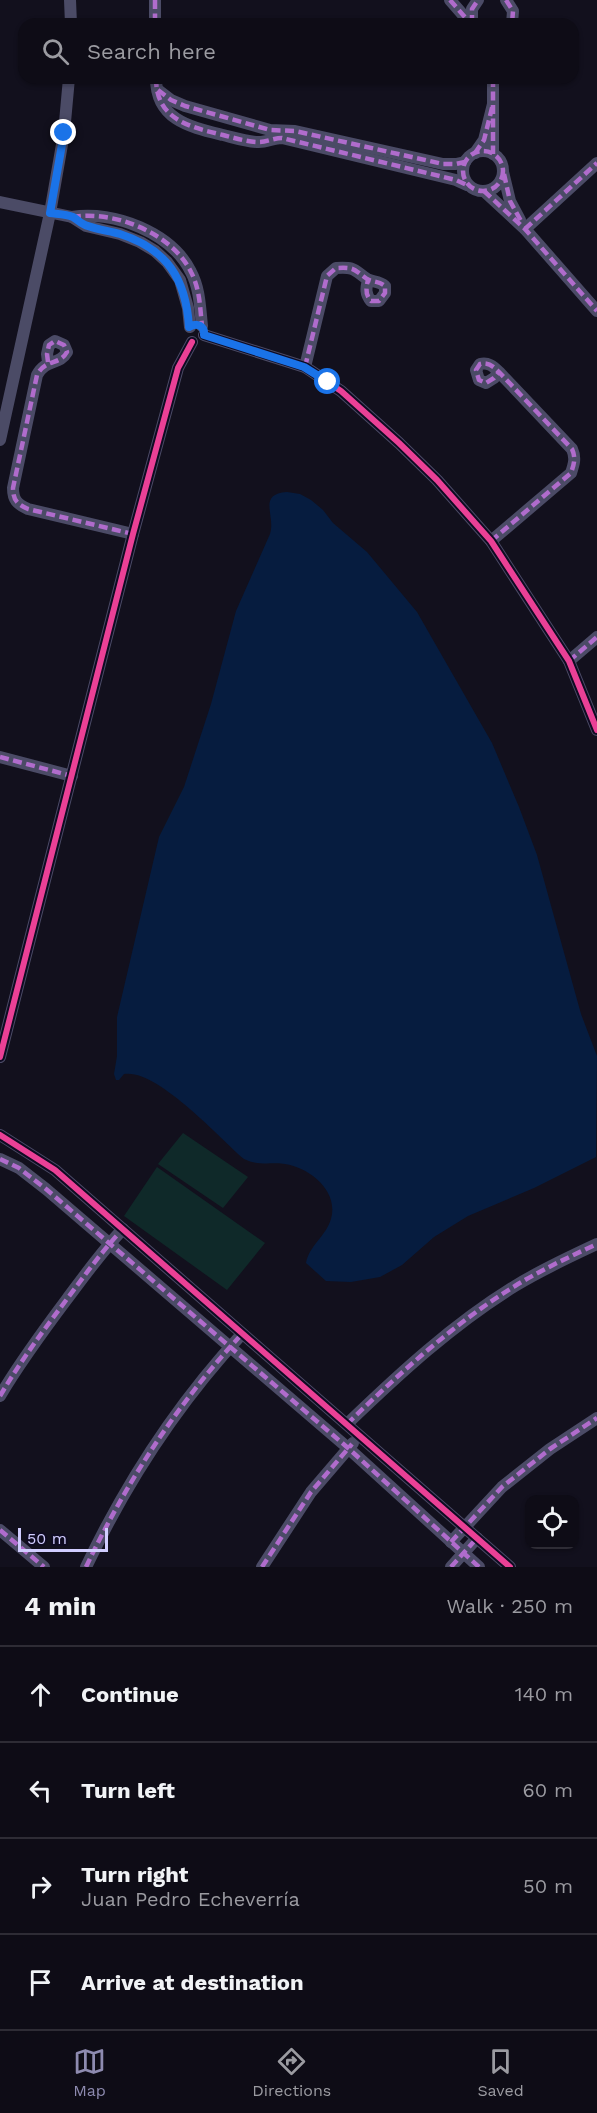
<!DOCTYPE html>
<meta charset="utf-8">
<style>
body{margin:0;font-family:"Work Sans",sans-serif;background:#17151f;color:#f1f3f6}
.controls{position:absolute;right:18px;bottom:18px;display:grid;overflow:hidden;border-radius:12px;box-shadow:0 2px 4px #0004}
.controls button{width:54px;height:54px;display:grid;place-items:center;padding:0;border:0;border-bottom:2px solid #2e2c35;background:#0e0c16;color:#f1f3f6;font:30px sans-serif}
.scale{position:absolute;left:18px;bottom:15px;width:90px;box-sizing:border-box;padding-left:6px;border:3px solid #d1cdff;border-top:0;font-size:16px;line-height:21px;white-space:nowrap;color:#d1cdff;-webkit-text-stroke:4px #0f0b22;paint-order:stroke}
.stop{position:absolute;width:18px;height:18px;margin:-14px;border:4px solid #1a73e8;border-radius:50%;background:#fff}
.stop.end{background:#1a73e8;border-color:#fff;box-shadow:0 2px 6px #0008}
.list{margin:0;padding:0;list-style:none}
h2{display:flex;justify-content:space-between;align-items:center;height:78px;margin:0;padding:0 24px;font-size:26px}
h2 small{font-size:20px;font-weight:400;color:#9b9ba1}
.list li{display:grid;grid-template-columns:39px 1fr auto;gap:18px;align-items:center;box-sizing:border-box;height:96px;padding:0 24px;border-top:2px solid #2e2c35}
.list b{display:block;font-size:22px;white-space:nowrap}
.list p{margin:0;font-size:20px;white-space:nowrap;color:#9b9ba1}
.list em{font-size:20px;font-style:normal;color:#9b9ba1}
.icon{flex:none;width:33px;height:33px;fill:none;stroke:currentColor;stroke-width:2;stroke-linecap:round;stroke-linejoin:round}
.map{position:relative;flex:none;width:597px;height:1567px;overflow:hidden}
.search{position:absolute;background:#0e0c16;box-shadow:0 2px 4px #0004;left:18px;right:18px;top:18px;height:66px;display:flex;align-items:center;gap:15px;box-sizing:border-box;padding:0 21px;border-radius:18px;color:#9b9ba1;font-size:22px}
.sheet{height:462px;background:#0e0c16}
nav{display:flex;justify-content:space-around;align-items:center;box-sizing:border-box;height:84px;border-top:2px solid #2e2c35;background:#0e0c16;font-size:16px;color:#9b9ba1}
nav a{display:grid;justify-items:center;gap:3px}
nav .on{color:#8e8bb0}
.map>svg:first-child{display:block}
</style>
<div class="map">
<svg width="597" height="1567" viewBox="0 0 597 1567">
<rect width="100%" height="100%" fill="#12101d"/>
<!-- green -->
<g fill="#0f2929">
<path d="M183 1133 248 1177 223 1208 158 1164Z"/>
<path d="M157 1167 265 1243 227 1290 124 1216Z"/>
</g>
<!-- water -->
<path fill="#061c3f" d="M287 492 300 494 311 500 323 510 333 523 367 552 417 612 492 743 519 807 537 855 581 1014 597 1056 596 1157 534 1188 468 1216 434 1237 402 1265 380 1277 351 1282 326 1281 306 1263C309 1246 326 1236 331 1219 339 1191 310 1168 285 1164 270 1162 258 1166 244 1159 219 1137 156 1068 124 1074L119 1080H116L114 1074 117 1056V1017L159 837 184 787 211 704 236 611 270 534C276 516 257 494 287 492Z"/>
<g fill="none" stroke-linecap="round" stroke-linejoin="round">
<!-- minor -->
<g stroke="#4b4b66" stroke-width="12">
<path d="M70 0 71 24"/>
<path d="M155 0V24"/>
<path d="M450 0 471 24"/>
<path d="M506 0 513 11 512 24"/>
<path d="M472 24V9L478 0"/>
<path d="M156 78C156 120 190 127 223 135 235 138 247 142 259 142 267 142 274 138 282 138L456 180 467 185"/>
<path d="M493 78V104"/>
<path d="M158 90 171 100 185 106 270 130 295 131 443 164H456L465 162"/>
<circle cx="483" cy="171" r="20"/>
<path d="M475 153 484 140 493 104V154"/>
<path d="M503 172 510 201 520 220"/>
<path d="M484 191 525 229 597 311"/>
<path d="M0 202 72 217 86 226 120 234 140 242 155 251 167 262 180 280 188 308 190 327"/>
<path d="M72 217C114 210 172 233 191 272 200 289 200 308 202 326"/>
<path d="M525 229 597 163"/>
<path d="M204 335 305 367 341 391 399 443 437 480 491 541 569 661 597 730"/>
<path d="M48 362 47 354 49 345 55 341 64 345 67 352C59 366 46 358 37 375L13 488C13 500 17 504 28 509L133 534"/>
<path d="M305 367 327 276 336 268C355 267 353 269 367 279 372 282 379 281 385 286V293L379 301H371C365 294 366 288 368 280"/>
<path d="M0 440 50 213 64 133 69 78"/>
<path d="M491 541 571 473C574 464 576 458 572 449L499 372C493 366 488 362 480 364L476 370 479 380 486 383 494 378 499 372"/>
<path d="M569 661 597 637"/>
<path d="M0 757 72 776"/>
<path d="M0 1057 133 534 178 368 192 342"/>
<path d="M0 1135 55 1170 510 1567"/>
<path d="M0 1159 19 1168 46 1189 348 1448 479 1567"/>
<path d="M0 1396C20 1362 43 1331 67 1299 85 1275 102 1251 123 1229"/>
<path d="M347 1424C399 1374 453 1324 515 1286 541 1270 569 1257 597 1244"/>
<path d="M0 1530 44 1567"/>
<path d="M451 1542 502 1487 550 1449 597 1418"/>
<path d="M86 1567C127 1481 177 1404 242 1334"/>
<path d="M262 1567 311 1492 353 1443"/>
<path d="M451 1567 477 1538"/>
</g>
<!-- quiet -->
<g stroke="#b06ccc" stroke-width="4.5" stroke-dasharray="9 4.5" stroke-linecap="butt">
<path d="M155 0V24"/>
<path d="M450 0 471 24"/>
<path d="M506 0 513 11 512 24"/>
<path d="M472 24V9L478 0"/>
<path d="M156 78C156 120 190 127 223 135 235 138 247 142 259 142 267 142 274 138 282 138L456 180 467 185"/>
<path d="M493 78V104"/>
<path d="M158 90 171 100 185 106 270 130 295 131 443 164H456L465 162"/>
<circle cx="483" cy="171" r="20"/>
<path d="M475 153 484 140 493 104V154"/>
<path d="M504 174 510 201 521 221"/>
<path d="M484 191 525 229 597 311"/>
<path d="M50 213C57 214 66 214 73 217 78 220 82 225 88 227 99 230 110 231 120 234 167 249 186 279 190 327"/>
<path d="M72 217C114 210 172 233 191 272 200 289 200 308 202 326"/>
<path d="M525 229 597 163"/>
<path d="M48 362 47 354 49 345 55 341 64 345 67 352C59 366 46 358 37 375L13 488C13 500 17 504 28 509L133 534"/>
<path d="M305 367 327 276 336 268C355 267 353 269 367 279 372 282 379 281 385 286V293L379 301H371C365 294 366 288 368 280"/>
<path d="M491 541 571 473C574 464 576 458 572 449L499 372C493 366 488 362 480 364L476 370 479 380 486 383 494 378 499 372"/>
<path d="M569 661 597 637"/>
<path d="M0 757 72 776"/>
<path d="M0 1159 19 1168 46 1189 348 1448 479 1567"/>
<path d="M0 1396C20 1362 43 1331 67 1299 85 1275 102 1251 123 1229"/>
<path d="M347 1424C399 1374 453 1324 515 1286 541 1270 569 1257 597 1244"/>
<path d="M0 1530 44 1567"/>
<path d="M451 1542 502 1487 550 1449 597 1418"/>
<path d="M86 1567C127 1481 177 1404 242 1334"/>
<path d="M262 1567 311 1492 352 1444"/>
<path d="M451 1567 477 1538"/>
</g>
<defs>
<g id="cycleway">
<path d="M204 335 305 367 341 391 399 443 437 480 491 541 569 661 597 730"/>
<path d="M0 1057 133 534 178 368 192 342"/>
<path d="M0 1135 55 1170 510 1567"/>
</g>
</defs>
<!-- cycleway casing -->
<use href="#cycleway" stroke="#0f0b22" stroke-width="10"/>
<!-- cycleway -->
<use href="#cycleway" stroke="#ea4096" stroke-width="6"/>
</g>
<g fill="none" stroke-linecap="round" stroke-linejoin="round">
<!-- route -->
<path stroke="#1a73e8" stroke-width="8" d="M64 133 50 213C57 214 66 214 73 217 78 220 82 225 88 226 99 230 110 231 120 234 167 249 186 279 189 327 197 322 205 326 204 335L304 367 328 382"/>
</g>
</svg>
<div class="controls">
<button><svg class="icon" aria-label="locate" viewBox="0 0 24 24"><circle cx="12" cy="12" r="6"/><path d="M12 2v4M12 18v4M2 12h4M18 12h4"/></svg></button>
</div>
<div class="scale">50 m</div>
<div class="stop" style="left:328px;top:382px"></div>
<div class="stop end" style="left:64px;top:133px"></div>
<div class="search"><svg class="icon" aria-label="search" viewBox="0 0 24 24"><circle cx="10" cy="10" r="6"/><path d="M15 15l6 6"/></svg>Search here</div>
</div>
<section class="sheet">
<h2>4 min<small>Walk · 250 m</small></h2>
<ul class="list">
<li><svg class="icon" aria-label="ahead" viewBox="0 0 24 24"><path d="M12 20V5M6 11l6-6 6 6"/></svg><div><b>Continue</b></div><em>140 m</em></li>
<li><svg class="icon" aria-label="left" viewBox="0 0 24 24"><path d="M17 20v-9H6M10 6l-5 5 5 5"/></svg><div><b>Turn left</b></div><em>60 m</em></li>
<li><svg class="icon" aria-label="right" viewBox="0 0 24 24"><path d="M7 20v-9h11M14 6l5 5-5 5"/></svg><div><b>Turn right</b><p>Juan Pedro Echeverría</p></div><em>50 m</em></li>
<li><svg class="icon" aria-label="arrive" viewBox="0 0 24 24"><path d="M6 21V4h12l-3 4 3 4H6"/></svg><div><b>Arrive at destination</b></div></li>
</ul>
</section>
<nav>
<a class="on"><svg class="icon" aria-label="map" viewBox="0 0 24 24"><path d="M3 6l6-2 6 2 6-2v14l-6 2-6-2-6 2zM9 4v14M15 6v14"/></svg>Map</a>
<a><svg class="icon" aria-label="directions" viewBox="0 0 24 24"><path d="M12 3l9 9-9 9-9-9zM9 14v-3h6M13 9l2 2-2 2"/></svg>Directions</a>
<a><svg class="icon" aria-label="saved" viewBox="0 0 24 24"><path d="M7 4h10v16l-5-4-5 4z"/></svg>Saved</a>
</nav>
